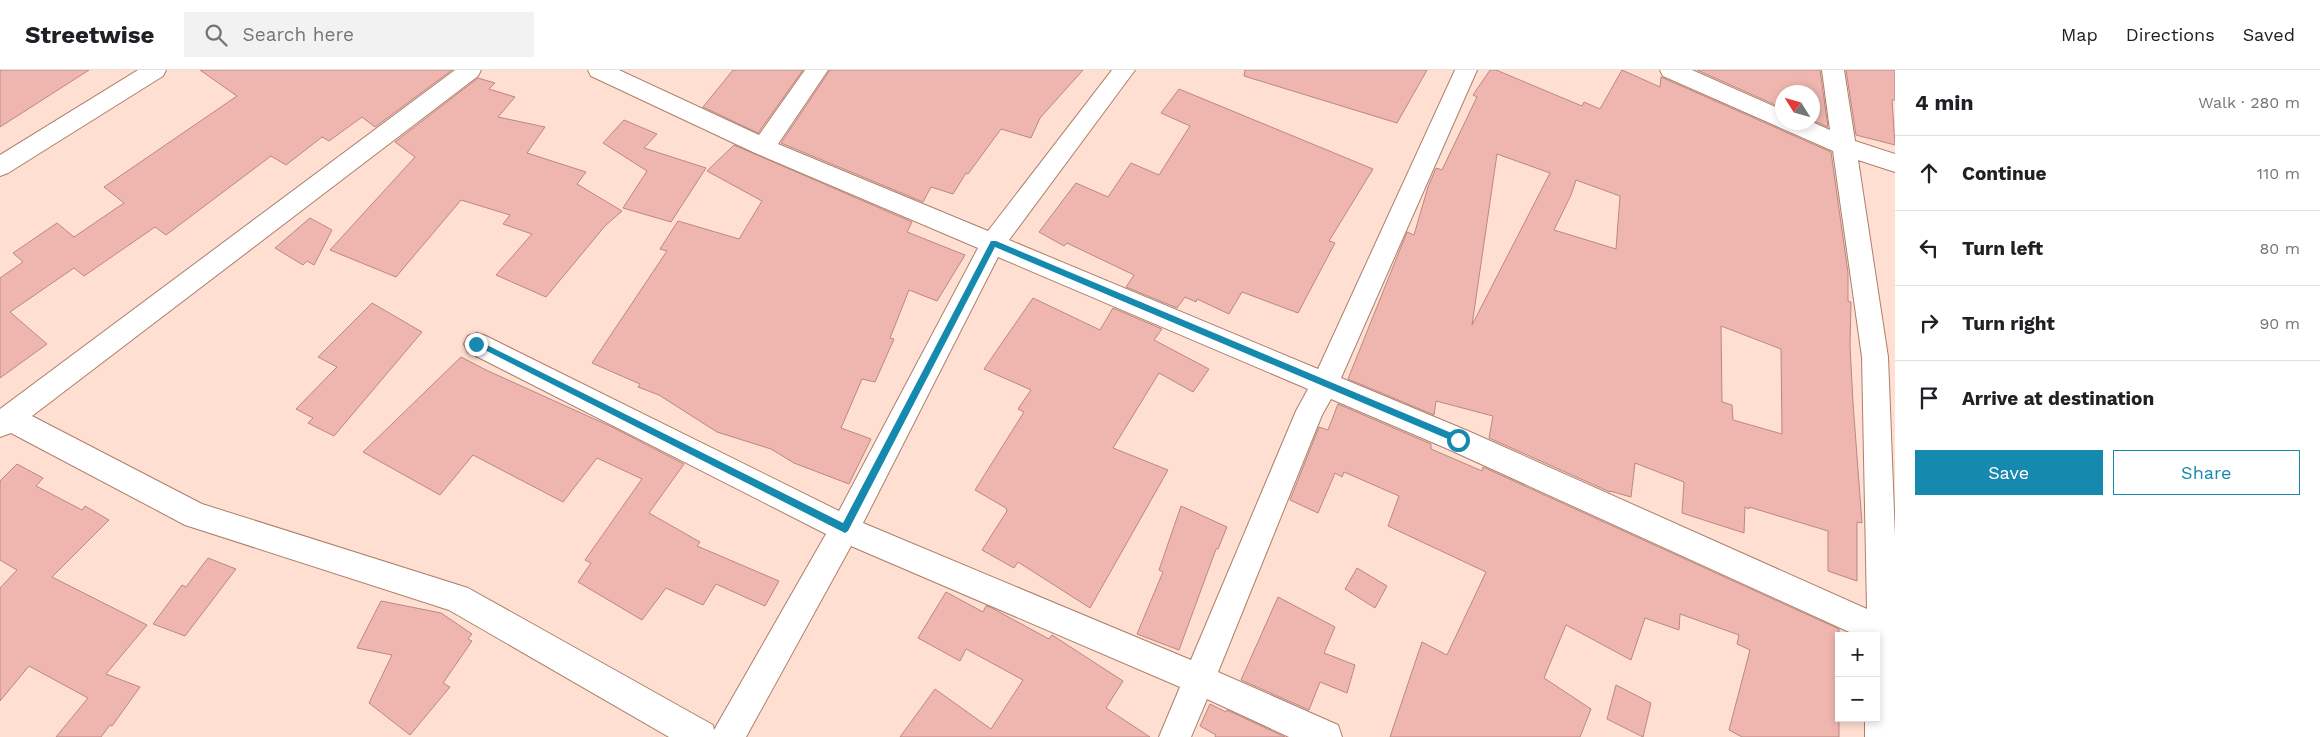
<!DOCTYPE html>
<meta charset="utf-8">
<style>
body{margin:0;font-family:"Work Sans",sans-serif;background:#f2f2f2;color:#202124}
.controls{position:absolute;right:15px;bottom:15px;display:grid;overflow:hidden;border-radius:0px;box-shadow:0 2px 8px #0003}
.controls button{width:45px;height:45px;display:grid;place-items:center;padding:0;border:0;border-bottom:1px solid #e0e0e0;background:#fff;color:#202124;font:25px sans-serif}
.compass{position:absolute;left:1775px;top:15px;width:45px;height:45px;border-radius:50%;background:#fff;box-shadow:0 2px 8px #0003;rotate:307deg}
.stop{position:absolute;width:15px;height:15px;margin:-11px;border:4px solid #168aae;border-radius:50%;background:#fff}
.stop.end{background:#168aae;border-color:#fff;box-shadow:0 1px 5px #0008}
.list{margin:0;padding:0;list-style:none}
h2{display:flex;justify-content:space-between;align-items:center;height:65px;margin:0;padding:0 20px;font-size:21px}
h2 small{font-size:16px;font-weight:400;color:#757577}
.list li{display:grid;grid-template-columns:32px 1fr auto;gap:15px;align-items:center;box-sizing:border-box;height:75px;padding:0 20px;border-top:1px solid #e0e0e0}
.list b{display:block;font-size:19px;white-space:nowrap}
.list em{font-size:16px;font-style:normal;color:#757577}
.actions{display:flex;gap:10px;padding:15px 20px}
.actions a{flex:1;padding:11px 0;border:1px solid #168aae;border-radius:0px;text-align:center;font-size:18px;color:#168aae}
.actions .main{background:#168aae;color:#fff}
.icon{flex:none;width:28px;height:28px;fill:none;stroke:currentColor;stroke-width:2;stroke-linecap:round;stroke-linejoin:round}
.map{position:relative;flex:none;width:1895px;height:667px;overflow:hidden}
header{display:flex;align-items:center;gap:30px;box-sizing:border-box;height:70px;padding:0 25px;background:#fff;border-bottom:1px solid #e0e0e0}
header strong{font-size:24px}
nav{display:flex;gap:28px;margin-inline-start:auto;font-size:18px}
.search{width:350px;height:45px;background:#f2f2f2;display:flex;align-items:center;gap:12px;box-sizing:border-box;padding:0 18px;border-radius:0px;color:#757577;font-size:19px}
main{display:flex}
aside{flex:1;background:#fff}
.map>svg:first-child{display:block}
</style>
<header>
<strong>Streetwise</strong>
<div class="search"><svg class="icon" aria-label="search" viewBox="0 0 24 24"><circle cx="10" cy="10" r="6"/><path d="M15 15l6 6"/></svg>Search here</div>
<nav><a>Map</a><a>Directions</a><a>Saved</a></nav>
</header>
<main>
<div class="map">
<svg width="1895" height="667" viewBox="0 0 1895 667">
<rect width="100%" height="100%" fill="#fedfd1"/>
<!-- building -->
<g fill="#eeb6af" stroke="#bc8782" fill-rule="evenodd">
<path d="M0 0H89L0 57Z"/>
<path d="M200 0H452L375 57 362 47 329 71 322 67 286 95 271 86 166 165 155 157 84 206 74 198 10 242 47 274 0 308V208L23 192 13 183 57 153 74 167 124 133 104 117 237 26Z"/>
<path d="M733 0H803L758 63 703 37Z"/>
<path d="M830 0H1083L1040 48 1031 68 1001 59 968 104 966 103 953 124 931 117 923 132 781 73Z"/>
<path d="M1245 0H1427L1397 53 1244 6Z"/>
<path d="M1490 0H1496L1582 36 1584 32 1600 39 1622 0 1660 17 1661 7 1831 82 1848 203V231L1851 232 1850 275 1853 333 1862 453 1857 452V511L1828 501V461L1749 437V439L1745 437 1744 463 1682 443 1684 412 1635 393 1631 427 1610 421V422L1489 368 1493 346 1436 331 1434 345 1348 309 1407 162 1414 165 1428 117 1436 98 1442 100 1477 27 1473 25ZM1497 84 1550 103 1472 255ZM1576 110 1620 126 1616 179 1554 160 1571 125ZM1721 256 1781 279 1782 364 1733 350 1732 335 1722 332Z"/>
<path d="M1697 0H1820L1828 57 1812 50V22H1782V38Z"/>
<path d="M1846 0H1895V30H1892L1895 75 1856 65Z"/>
<path d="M478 8 495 13 489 19 515 27 498 47 545 57 527 83 586 102 577 114 622 141 605 156 546 227 496 205 532 164 503 154 510 145 461 130 396 207 330 180 415 87 395 72Z"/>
<path d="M1179 19 1373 99 1329 171 1335 173 1298 243 1242 222 1229 244 1197 229 1196 232 1185 227 1177 238 1126 217 1134 205 1067 173 1064 176 1039 162 1076 113 1108 127 1131 93 1159 105 1190 56 1161 43Z"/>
<path d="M624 50 657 64 644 78 706 98 671 152 623 138 647 101 603 73Z"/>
<path d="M734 75 912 152 907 162 965 185 937 231 909 220 890 268 894 269 875 312 862 309 841 358 871 369 849 414 794 393 771 379 717 362 659 325 638 317 640 314 592 293 667 181 660 179 678 151 739 169 762 131 707 101Z"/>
<path d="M310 148 332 160 314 195 307 191 303 195 275 178Z"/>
<path d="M1033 228 1100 260 1113 238 1162 259 1154 270 1209 299 1193 322 1159 303 1113 378 1168 400 1090 538 1018 492 1014 498 982 480 1007 441 1006 438 975 420 1024 342 1018 339 1031 320 984 299Z"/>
<path d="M372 233 422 262 334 366 308 353 313 348 296 339 337 297 318 287Z"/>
<path d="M461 287 486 300 612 357 684 394 649 443 700 472 697 476 779 511 765 536 716 514 703 535 666 518 642 550 578 512 591 493 585 490 642 409 597 388 563 432 473 385 440 425 363 382Z"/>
<path d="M1338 334 1431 374V379L1482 401 1483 397 1839 559V667H1742L1729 660 1750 580 1737 574 1739 565 1680 544 1679 560 1645 548 1631 590 1566 555 1544 608 1591 639 1580 667H1390L1422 572 1447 585 1486 502 1388 456 1399 426 1344 402 1342 407 1335 403 1318 443 1290 430 1319 357 1328 360Z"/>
<path d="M17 394 43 408 36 416 82 440 85 436 109 450 52 507 147 555 106 604 140 617 112 656 110 655 101 667H56L88 628 29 596 0 631V518L17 500 0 490V411Z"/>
<path d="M1181 436 1227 457 1218 479H1216L1179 580 1137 564 1163 502 1159 500Z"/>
<path d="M208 488 236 499 185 566 153 554 182 515 186 517Z"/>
<path d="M1357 498 1387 516 1375 538 1345 519Z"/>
<path d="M946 522 983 542 986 536 990 537 1049 569 1052 565 1123 611 1106 638 1150 667H900L935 619 991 659 1023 610 966 579 960 591 918 568Z"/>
<path d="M1278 527 1335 557 1324 583 1355 595 1347 623 1320 612 1309 640 1241 610Z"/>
<path d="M381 531 441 543 472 564 468 569 472 571 443 613 450 617 410 665 369 633 392 585 357 578Z"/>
<path d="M1616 615 1651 633 1643 667 1607 649Z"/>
<path d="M1210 634 1226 642 1227 640 1285 667H1215L1216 665 1200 656Z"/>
</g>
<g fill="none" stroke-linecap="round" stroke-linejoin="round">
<defs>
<g id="minor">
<path d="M138 0H166L163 6 8 103 0 106V85Z"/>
<path d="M455 0H481L478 6 32 346 202 434 468 518 713 655 714 660 826 464 468 282 464 274 468 266 477 263 486 266 839 441 978 178 755 83 591 6 588 0H619L759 65 805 0H828L778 74 988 161 1112 0H1135L1009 170 1318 299 1455 0H1477L1341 308 1468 361 1867 539 1862 287 1833 81 1663 6 1660 0H1692L1782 40V52H1812L1830 60 1822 0H1844L1855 71 1895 84V102L1858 90 1888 287 1895 467V667H1865V648H1876V566H1858L1448 379 1331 329 1322 345 1218 602 1338 655 1342 667H1289L1207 629 1191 667H1159L1180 617 851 476 746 667H669L449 540 185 455 11 363 0 367V339ZM998 187 1308 319 1296 341 1191 590 863 453Z"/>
</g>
</defs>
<!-- minor casing -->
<use href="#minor" stroke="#ae7f6a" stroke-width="2"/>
<!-- minor -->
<use href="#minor" fill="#fff" fill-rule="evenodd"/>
</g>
<!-- route -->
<path fill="#168aae" d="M991 171H996L1461 367 1462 370 1458 373 1455 372 995 177 848 461 845 463 473 274 474 271H479L843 453Z"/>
</svg>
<div class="controls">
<button>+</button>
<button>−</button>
</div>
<svg class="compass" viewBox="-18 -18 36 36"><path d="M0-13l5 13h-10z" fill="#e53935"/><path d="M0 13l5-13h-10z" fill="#757577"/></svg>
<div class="stop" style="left:1458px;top:370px"></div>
<div class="stop end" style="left:476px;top:274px"></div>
</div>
<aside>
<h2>4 min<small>Walk · 280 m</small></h2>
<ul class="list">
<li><svg class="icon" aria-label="ahead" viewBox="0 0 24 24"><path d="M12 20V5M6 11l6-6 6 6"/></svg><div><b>Continue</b></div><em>110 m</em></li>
<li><svg class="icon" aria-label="left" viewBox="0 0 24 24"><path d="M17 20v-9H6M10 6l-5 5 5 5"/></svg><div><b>Turn left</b></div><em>80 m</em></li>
<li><svg class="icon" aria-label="right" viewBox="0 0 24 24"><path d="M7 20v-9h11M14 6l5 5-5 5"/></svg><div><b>Turn right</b></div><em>90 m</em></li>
<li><svg class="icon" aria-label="arrive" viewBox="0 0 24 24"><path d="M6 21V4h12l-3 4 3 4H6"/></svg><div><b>Arrive at destination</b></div></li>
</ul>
<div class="actions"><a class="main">Save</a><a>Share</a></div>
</aside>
</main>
